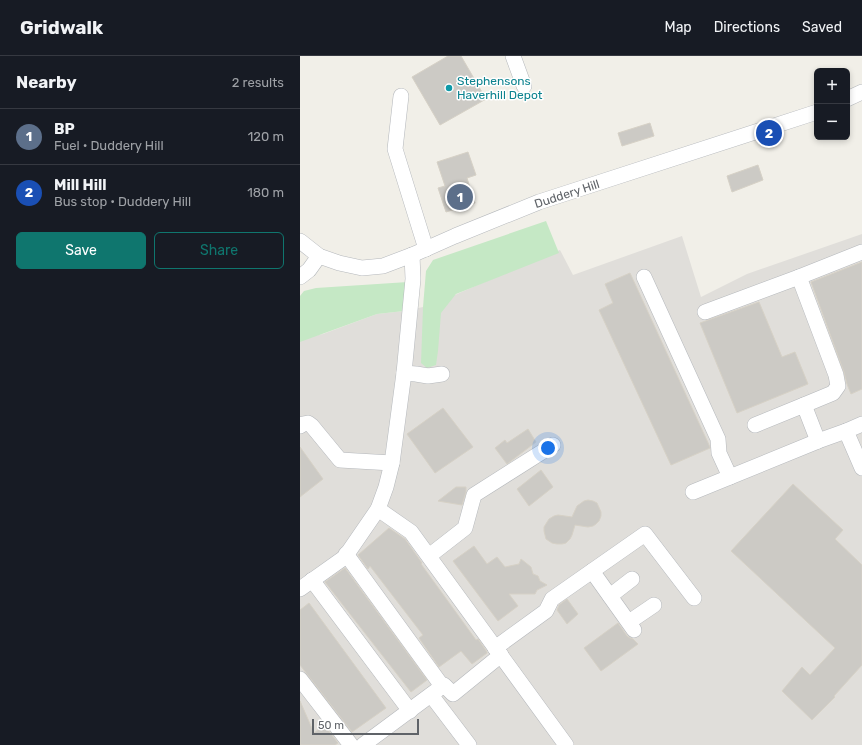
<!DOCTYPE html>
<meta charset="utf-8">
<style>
body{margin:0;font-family:Rubik,sans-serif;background:#242831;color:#f1f3f6}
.controls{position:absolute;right:12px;top:12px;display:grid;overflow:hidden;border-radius:6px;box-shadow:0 2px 6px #0003}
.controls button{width:36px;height:36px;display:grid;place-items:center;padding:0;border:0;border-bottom:1px solid #363941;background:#171b24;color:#f1f3f6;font:20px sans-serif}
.scale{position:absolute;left:12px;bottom:10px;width:107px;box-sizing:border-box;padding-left:4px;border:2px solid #5f6368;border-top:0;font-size:11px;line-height:14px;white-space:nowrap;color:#5f6368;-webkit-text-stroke:3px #fff;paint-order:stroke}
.you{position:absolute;left:248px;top:392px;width:14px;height:14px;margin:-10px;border:3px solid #fff;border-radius:50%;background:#1a73e8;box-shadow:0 0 0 6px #1a73e833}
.badge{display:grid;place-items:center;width:26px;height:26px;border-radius:50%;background:#0f766e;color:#fff;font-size:13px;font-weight:700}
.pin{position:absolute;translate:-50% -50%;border:2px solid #fff;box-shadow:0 1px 4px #0006}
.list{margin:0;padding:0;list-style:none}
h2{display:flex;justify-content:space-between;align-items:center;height:52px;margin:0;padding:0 16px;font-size:17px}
h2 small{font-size:13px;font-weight:400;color:#9ea1a6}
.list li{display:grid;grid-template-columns:26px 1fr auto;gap:12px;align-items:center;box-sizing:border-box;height:56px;padding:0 16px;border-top:1px solid #363941}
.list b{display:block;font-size:15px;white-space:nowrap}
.list p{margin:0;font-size:13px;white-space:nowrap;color:#9ea1a6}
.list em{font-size:13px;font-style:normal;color:#9ea1a6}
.actions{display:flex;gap:8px;padding:12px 16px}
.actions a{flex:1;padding:9px 0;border:1px solid #0f766e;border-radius:6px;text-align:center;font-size:14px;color:#0f766e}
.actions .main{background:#0f766e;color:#fff}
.map{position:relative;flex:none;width:562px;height:689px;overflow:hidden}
header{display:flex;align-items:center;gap:24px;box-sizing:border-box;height:56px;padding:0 20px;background:#171b24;border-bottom:1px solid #363941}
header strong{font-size:19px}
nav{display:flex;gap:22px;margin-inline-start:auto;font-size:14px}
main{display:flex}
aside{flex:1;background:#171b24}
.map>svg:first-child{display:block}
</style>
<header>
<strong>Gridwalk</strong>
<nav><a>Map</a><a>Directions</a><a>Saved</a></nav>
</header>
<main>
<aside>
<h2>Nearby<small>2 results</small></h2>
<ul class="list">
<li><span class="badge" style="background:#5c6f8a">1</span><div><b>BP</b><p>Fuel · Duddery Hill</p></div><em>120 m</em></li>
<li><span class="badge" style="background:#1a4fb4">2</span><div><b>Mill Hill</b><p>Bus stop · Duddery Hill</p></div><em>180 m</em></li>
</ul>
<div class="actions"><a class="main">Save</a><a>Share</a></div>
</aside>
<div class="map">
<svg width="562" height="689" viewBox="0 0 562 689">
<rect width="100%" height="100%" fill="#f1efe8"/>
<!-- industrial -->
<path fill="#e0deda" d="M562 178V689H0V284L5 282 23 278 77 258 104 255 123 251V253L155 239 157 238 187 225 260 194 273 219 382 180 401 241 447 218Z"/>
<!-- green -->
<g fill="#c5e8c5">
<path d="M246 165 259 197 156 238 141 257 138 295 136 309 127 312 121 307 123 251 126 215 133 204Z"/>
<path d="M108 226 104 255 77 258 0 286V240L4 235 16 232Z"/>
</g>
<!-- building -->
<g fill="#cccac5" stroke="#d6d1c6">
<path d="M148 0H161L186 43 140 69 112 21Z"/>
<path d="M350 67 354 80 322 90 318 77Z"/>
<path d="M168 96 176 119 167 122 175 147 146 156 138 132 145 130 137 106Z"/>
<path d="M458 109 463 124 432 136 427 120Z"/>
<path d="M562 206V333L551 338 547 328 544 316 511 226Z"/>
<path d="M330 217 409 389 410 392 371 409 299 254 313 247 305 228Z"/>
<path d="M459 246 482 301 495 296 508 328 437 357 400 267Z"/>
<path d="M143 352 173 391 135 417 107 378Z"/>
<path d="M228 373 236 386 207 408 195 392 205 384 207 387Z"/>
<path d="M0 391 23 423 0 441Z"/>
<path d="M241 414 253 431 229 450 217 433Z"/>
<path d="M493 428 543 474 535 483 562 509V609L534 640 535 641 512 664 482 635 502 611 510 619 535 592 431 495Z"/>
<path d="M156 431H166V436L162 449 138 445Z"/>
<path d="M288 444 293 445 297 447 301 456V460L299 465 296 468 293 470 288 471 275 469 272 479 270 483 266 487 262 488H257L252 487 246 483 244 475V471L249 463 254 460 258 459 272 461 277 450 284 445Z"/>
<path d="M89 472 105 483 122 507 121 508 176 584 178 583 187 596V597L172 608 161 595 139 611 119 582 123 579 70 510 68 513 58 499Z"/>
<path d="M174 490 187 508 197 501 205 511 219 508 221 503 231 511 233 518 238 520 240 525 247 529 237 534 235 538H209L218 550 198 565 153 505Z"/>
<path d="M45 512 127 624 111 636 25 526Z"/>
<path d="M267 543 278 558 267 568 257 554 259 549Z"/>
<path d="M9 547 86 652 52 676 0 609V554Z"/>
<path d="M318 567 327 580 330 582 333 583 338 588 301 615 284 592Z"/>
<path d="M0 645 14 677 24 669 38 687 35 689H0Z"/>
</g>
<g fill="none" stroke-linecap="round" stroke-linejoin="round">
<defs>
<g id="minor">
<path d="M213 0 224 30"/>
<path d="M101 40 95 93 126 193"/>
<path d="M547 43 562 36"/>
<path d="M0 185 19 200 39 207 62 212 83 210 112 199 155 180 239 146 517 56"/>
<path d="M0 221 9 214 19 200"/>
<path d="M344 221 418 383 419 397 430 421"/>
<path d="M499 221 536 319 538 330 533 337 504 349"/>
<path d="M405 256 499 221 562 196"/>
<path d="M104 317 116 318 128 320 142 318"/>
<path d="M562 368 546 375 562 412"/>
<path d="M455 369 504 349 518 385"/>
<path d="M0 370 3 368 8 367 12 370 40 404 92 407"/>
<path d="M393 436 518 385 546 375"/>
<path d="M78 453 111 476 266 689"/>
<path d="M46 498 142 630"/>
<path d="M129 500 165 472 174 439 253 389"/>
<path d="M292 515 334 574"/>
<path d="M12 524 110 655"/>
<path d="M0 533 45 501 78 453 86 431 92 407 104 317 113 223 112 199"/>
<path d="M310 540 332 523"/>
<path d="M329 566 354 549"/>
<path d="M195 592 246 555 252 543 345 478 394 542"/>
<path d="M0 623 51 689"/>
<path d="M131 639 169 689"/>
<path d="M63 689 144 629 153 638 201 599"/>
</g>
</defs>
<!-- minor casing -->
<use href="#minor" stroke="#b5b8bc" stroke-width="16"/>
<!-- minor -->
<use href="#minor" stroke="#fff" stroke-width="15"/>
</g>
<!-- markers -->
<circle fill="#0f9aa8" stroke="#fff" stroke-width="1.5" cx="149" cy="32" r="4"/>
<g text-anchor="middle" stroke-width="3" stroke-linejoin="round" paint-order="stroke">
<!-- culture labels -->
<g font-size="12" fill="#0d838f" stroke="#fff" text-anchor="start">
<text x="157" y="29">Stephensons<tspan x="157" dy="14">Haverhill Depot</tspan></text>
</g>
<!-- street labels -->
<g font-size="12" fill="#5f6368" stroke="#fff">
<text transform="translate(267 138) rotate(-18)" y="4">Duddery Hill</text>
</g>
</g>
</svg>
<div class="controls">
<button>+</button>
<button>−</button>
</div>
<div class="scale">50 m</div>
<div class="you"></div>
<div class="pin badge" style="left:160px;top:141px;background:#5c6f8a">1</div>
<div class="pin badge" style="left:469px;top:77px;background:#1a4fb4">2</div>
</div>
</main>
